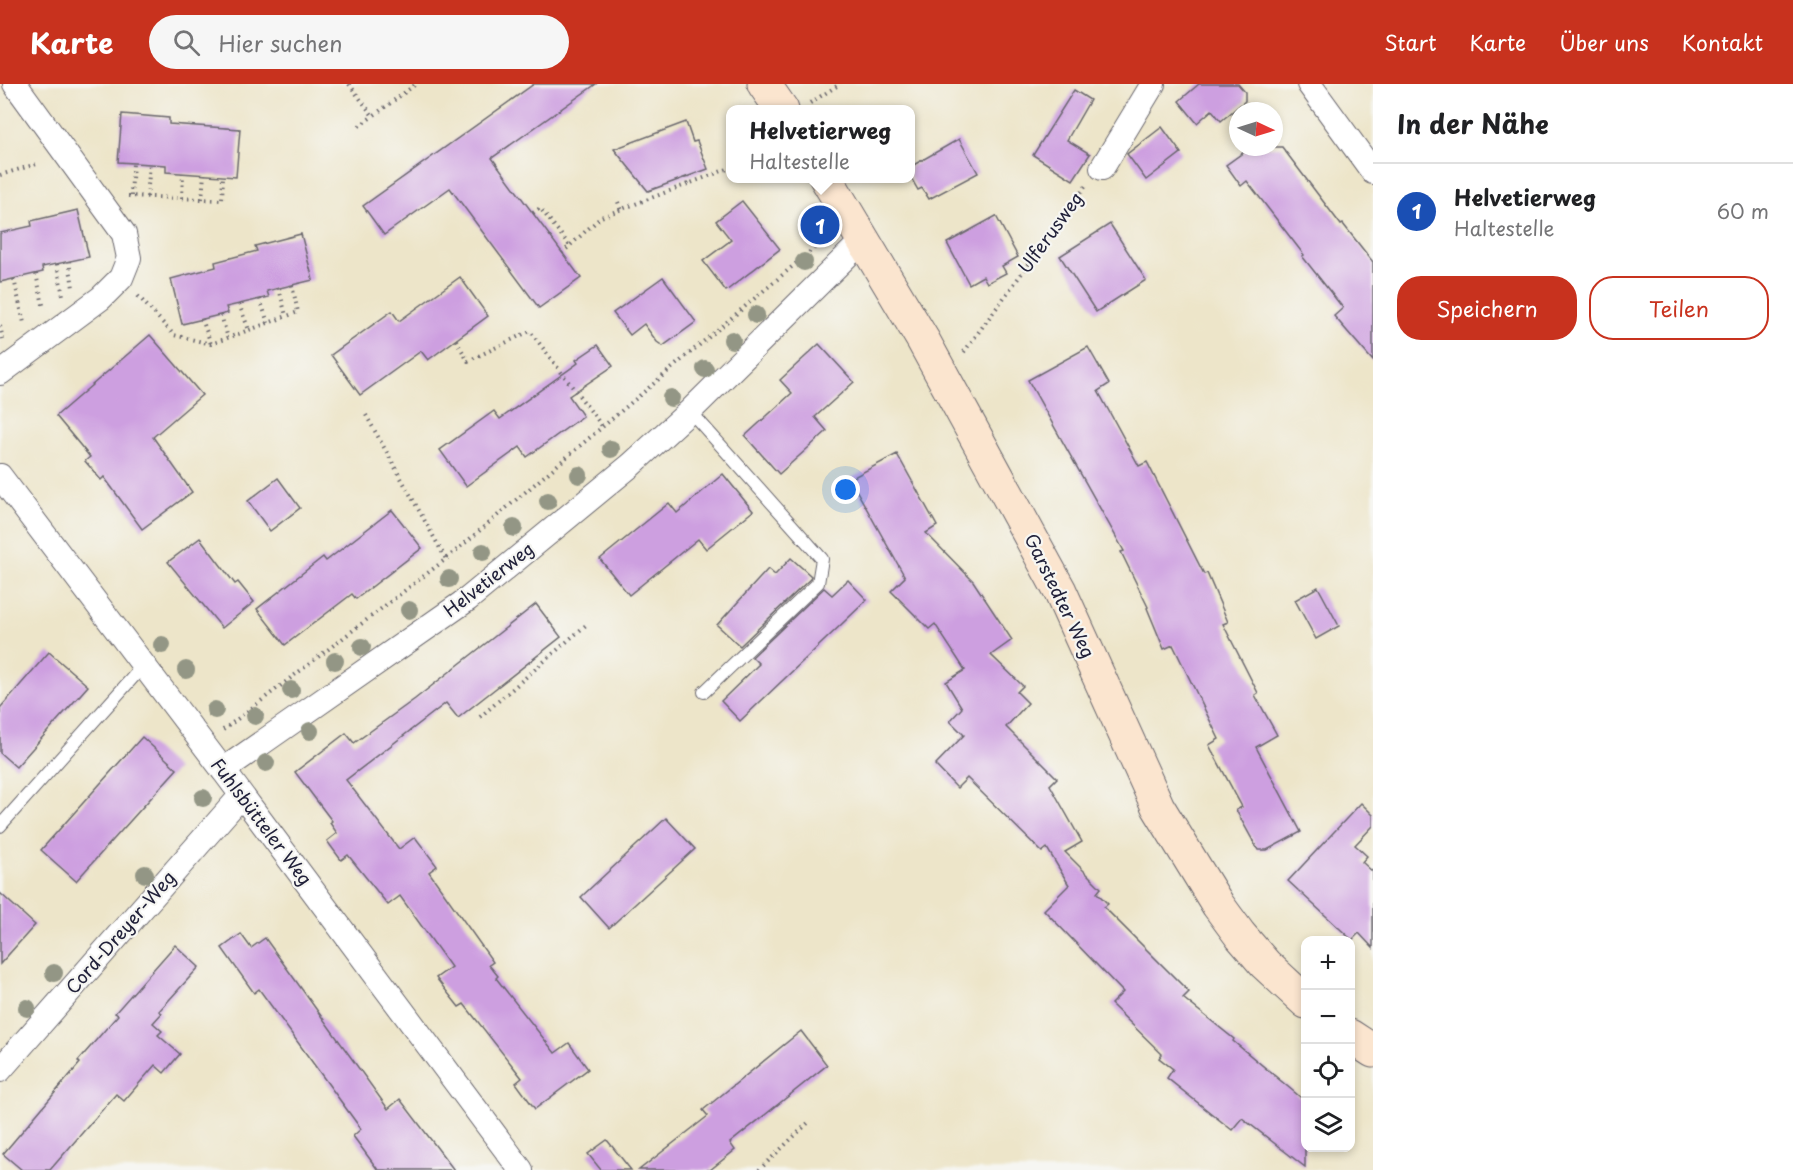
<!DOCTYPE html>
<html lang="de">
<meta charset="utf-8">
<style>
body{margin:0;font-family:"Playpen Sans",sans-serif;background:#f6f6f6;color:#202124}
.controls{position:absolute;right:18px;bottom:18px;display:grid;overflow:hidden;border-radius:12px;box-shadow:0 3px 9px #0003}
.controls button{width:54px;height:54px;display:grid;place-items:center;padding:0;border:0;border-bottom:2px solid #e0e0e0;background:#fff;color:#202124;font:30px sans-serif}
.compass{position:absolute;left:1229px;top:18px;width:54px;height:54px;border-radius:50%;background:#fff;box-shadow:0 3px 9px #0003;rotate:94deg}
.you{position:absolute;left:846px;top:406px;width:21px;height:21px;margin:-15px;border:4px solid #fff;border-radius:50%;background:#1a73e8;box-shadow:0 0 0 9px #1a73e833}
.badge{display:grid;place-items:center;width:39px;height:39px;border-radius:50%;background:#c8321e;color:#fff;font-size:20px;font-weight:700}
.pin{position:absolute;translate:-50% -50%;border:3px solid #fff;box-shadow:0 2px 6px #0006}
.popup{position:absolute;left:726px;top:21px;width:189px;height:78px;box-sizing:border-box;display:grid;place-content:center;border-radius:12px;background:#fff;filter:drop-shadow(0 2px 4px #0005);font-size:20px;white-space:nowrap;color:#757577}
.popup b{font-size:22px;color:#202124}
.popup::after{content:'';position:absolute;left:50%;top:100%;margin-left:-12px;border:12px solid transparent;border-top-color:#fff}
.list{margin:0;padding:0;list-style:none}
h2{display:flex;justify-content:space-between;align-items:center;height:78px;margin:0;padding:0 24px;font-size:26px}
h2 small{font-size:20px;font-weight:400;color:#757577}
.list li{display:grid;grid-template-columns:39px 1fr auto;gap:18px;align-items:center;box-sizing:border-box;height:96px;padding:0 24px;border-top:2px solid #e0e0e0}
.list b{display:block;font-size:22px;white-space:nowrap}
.list p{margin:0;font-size:20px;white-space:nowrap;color:#757577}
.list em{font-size:20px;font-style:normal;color:#757577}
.actions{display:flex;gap:12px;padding:18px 24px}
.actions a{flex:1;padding:14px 0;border:2px solid #c8321e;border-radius:24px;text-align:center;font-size:21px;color:#c8321e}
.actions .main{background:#c8321e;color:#fff}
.icon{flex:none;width:33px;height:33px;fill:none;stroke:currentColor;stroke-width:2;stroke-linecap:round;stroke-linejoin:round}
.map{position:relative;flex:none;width:1373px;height:1086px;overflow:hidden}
header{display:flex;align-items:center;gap:36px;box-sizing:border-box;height:84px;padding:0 30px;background:#c8321e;color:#fff}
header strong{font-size:28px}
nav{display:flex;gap:33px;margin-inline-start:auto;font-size:21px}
.search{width:420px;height:54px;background:#f6f6f6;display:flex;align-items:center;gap:15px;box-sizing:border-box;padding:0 21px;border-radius:33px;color:#757577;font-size:22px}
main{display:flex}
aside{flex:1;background:#fff}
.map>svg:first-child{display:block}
</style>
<header>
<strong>Karte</strong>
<div class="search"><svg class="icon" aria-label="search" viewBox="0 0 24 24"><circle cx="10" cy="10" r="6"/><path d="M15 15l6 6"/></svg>Hier suchen</div>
<nav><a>Start</a><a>Karte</a><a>Über uns</a><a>Kontakt</a></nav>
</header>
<main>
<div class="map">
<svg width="1373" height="1086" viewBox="0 0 1373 1086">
<rect width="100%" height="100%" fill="#f6f6f2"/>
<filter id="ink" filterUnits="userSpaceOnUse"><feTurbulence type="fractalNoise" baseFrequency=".0167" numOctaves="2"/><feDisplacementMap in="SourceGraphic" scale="12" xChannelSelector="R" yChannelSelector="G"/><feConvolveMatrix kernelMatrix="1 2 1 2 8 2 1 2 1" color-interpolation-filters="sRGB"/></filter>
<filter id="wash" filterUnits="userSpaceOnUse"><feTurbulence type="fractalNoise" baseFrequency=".008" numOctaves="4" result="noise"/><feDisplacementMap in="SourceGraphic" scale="24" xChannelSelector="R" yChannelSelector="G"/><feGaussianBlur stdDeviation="1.35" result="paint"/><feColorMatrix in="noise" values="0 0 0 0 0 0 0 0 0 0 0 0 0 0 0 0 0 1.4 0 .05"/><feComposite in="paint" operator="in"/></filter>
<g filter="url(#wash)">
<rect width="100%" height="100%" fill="#ede5c9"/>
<g id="blocks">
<!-- building -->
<g fill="#cd9fe0">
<path d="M534 0H596L492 74 581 194 539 224 450 104 384 151 363 122Z"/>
<path d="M1199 0H1238L1245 8V17L1221 37 1212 26 1197 39 1179 17Z"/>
<path d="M1074 6 1090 16 1067 56 1090 70 1073 96 1033 71Z"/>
<path d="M122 30 169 34V40L240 45 236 93 166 88V81L118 78Z"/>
<path d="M686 38 693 58 697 57 708 85 648 107 614 65Z"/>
<path d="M1162 43 1181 69 1146 96 1127 70Z"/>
<path d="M959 55 978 89 929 115 922 104 918 106 910 92V83Z"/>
<path d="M1251 63H1282L1341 141 1343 140 1373 178V277L1334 232 1343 224 1302 172 1304 171 1247 97 1241 102 1226 81Z"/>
<path d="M742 117 780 165 726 207 703 177 731 156 716 137Z"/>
<path d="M78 126 89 173 42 183 43 188 0 198V149L32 142 31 137Z"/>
<path d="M996 132 1018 173 1002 182 1006 189 987 199 983 192 969 200 947 159Z"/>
<path d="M1110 140 1146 196 1096 228 1060 172Z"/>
<path d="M301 150 313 196 267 207 269 213 226 223 228 229 182 240 171 195 216 183 215 178 257 167 255 162Z"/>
<path d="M460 193 488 232 428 276 421 267 360 311 331 271 392 227 399 237Z"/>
<path d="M663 193 696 238 663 262 657 258 644 240 630 251 613 229Z"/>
<path d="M150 251 202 311 153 353 192 408 142 445 104 393 101 396 85 377 90 373 56 332Z"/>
<path d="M819 260 854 298 815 333 827 347 779 390 745 352 792 309 780 296Z"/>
<path d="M598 261 613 282 569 312 583 332 527 373 520 363 466 402 440 366 494 327 500 335 578 279 576 276Z"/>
<path d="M1088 263 1109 300 1098 307 1139 382 1147 378 1204 490 1207 489 1228 538 1223 540 1258 609 1255 611 1277 651 1256 663 1301 748 1267 766H1258L1236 726 1242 723 1209 661 1219 655 1173 561 1164 565 1147 524 1148 523 1121 468 1124 467 1028 296Z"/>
<path d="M897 370 937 442 926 449 973 497 1012 556 991 571 1023 602 1017 608 1028 619 1006 643 1057 694 1050 701 1082 758 1065 768 1101 804 1097 809 1108 820 1104 823 1189 908 1183 914 1234 955 1233 957 1305 1017V1083L1242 1034 1232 1046 1167 994 1173 985 1159 974 1162 970 1111 920 1123 908 1044 826 1069 801 1047 764 1042 768 967 694 957 704 935 681 964 651 950 637 962 624 946 598 965 586 935 540 929 545 891 507 905 493 850 395Z"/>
<path d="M723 390 753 427 706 465 698 455 629 511 600 475 669 419 677 429Z"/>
<path d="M278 394 300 424 270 447 248 417Z"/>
<path d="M392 426 422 464 356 515 352 510 285 561 257 525 323 473 326 477Z"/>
<path d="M200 454 235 500 238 498 254 518 222 544 168 478Z"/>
<path d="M791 474 811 492 810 495 740 562 717 541 768 485 775 491Z"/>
<path d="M848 496 867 516 740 637 721 617 759 580 752 573 824 504 832 511Z"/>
<path d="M1318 503 1339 542 1316 555 1295 516Z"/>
<path d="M536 520 561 553 458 634 446 619 346 696 399 765 415 753 437 782 429 788 493 878 489 881 498 892 496 894 555 969 569 959 588 985 535 1025 516 999 522 994 464 920 459 923 436 894 451 883 400 812 388 821 348 771 341 776 327 757 337 749 330 739 332 737 295 688 346 649 354 659 415 615Z"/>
<path d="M49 568 88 602 16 683 0 669V624Z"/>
<path d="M142 653 177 685 76 797 41 766Z"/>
<path d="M1361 719 1373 731V742L1355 761 1367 772 1362 778 1373 788V864L1359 849 1352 856 1288 797Z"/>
<path d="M666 734 695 765 609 844 581 813Z"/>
<path d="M0 809 35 841 0 880Z"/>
<path d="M241 850 251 864 265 854 388 1025 400 1015 454 1086H378L353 1052 361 1045 259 905 254 909 222 864Z"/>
<path d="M175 861 199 883 159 927 162 929 153 939 162 947 158 951 180 970 164 989 155 981 124 1017 116 1010 50 1086H22L3 1070 80 979 78 977 118 931 115 929Z"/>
<path d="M801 947 827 981 730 1059 735 1066 710 1086H639L708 1032 703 1026Z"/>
<path d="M607 1056 631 1086H601L588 1070Z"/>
</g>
</g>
</g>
<g filter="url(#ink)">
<use href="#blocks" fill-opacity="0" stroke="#69666d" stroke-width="1.5"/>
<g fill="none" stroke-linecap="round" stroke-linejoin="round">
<defs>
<g id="service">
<path d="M690 327 822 475 818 499 704 608"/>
<path d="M0 742 143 582"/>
</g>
<g id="minor">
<path d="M1309 0 1373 88"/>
<path d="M1102 84 1153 0"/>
<path d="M0 289 101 214 121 194 129 174 124 150 15 0"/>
<path d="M0 392 223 686 521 1086"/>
<path d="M223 686 468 515 631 381 690 327 863 156"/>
<path d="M0 986 241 712"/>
</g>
<g id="secondary">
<path d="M764 0 782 26"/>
<path d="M826 94 923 256 1060 507 1158 723 1218 821 1240 851 1265 880 1306 918"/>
<path d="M1350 952 1373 967"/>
</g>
</defs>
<!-- service casing -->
<use href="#service" stroke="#69666d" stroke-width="14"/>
<!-- minor casing -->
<use href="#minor" stroke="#69666d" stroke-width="26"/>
<!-- secondary casing -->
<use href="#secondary" stroke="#69666d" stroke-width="35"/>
<!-- path -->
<g stroke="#69666d" stroke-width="4" stroke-dasharray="1.5 4.5" stroke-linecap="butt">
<path d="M349 0 373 32 416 0"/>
<path d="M810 19 840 0"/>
<path d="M359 42 373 32"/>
<path d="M0 91 40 79"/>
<path d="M686 93 688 101"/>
<path d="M128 112 222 116 223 92"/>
<path d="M131 112 133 79"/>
<path d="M147 113 150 80"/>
<path d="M182 114 183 89"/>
<path d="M202 115 204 90"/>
<path d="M618 118 621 126"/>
<path d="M533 129 540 124 570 162"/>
<path d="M562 169 601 133 730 84"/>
<path d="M69 177 73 204"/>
<path d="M57 180 63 212"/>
<path d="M36 190 44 225"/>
<path d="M14 195 24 239"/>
<path d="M279 204 286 232"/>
<path d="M138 212 174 251 211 260 298 228 292 201"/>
<path d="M260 215 268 239"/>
<path d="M239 220 249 246"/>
<path d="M221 231 228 254"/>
<path d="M202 235 211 260"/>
<path d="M0 242 3 255"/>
<path d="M456 256 468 277 530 247 602 342"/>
<path d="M964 268 1086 102"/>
<path d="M366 331 446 475"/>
<path d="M480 633 586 541"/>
<path d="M223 646 446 475 819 160"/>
<path d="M759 1086 808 1039"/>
</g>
<!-- service -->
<use href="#service" stroke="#fff" stroke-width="12"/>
<!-- minor -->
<use href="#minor" stroke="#fff" stroke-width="24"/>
<!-- secondary -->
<use href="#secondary" stroke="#fbe5cf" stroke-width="33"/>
</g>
<!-- trees -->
<g fill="#939685">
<circle cx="804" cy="178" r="9"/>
<circle cx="756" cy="231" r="9"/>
<circle cx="732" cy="256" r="9"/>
<circle cx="705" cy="285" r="9"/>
<circle cx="671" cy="314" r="9"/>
<circle cx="611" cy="365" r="9"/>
<circle cx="579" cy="391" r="9"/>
<circle cx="548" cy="417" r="9"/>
<circle cx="514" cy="444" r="9"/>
<circle cx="483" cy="468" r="9"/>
<circle cx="449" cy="495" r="9"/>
<circle cx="409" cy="526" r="9"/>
<circle cx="162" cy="561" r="9"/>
<circle cx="362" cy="563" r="9"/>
<circle cx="335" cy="577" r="9"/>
<circle cx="186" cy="586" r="9"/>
<circle cx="291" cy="606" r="9"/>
<circle cx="215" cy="626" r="9"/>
<circle cx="255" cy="632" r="9"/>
<circle cx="310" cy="647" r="9"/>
<circle cx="266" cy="679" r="9"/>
<circle cx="203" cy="714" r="9"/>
<circle cx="145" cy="790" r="9"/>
<circle cx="54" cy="889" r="9"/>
<circle cx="27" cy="924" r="9"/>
</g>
</g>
<g text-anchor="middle" stroke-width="4.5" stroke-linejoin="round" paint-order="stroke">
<!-- street labels -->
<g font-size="18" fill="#22223b" stroke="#f6f6f2">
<text transform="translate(1051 149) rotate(-54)" y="6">Ulferusweg</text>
<text transform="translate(489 496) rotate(-38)" y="6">Helvetierweg</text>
<text transform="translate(1059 512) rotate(64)" y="6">Garstedter Weg</text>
<text transform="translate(261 738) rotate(53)" y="6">Fuhlsbütteler Weg</text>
<text transform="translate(121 849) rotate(-49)" y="6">Cord-Dreyer-Weg</text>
</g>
</g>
</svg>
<div class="controls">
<button>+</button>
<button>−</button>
<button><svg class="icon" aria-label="locate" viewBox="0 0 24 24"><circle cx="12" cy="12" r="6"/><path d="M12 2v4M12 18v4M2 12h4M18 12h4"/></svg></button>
<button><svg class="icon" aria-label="layers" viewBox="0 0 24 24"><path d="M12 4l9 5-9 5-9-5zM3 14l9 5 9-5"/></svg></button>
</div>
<svg class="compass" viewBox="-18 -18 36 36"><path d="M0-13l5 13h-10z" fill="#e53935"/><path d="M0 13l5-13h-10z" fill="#757577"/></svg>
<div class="you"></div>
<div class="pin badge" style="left:820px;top:141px;background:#1a4fb4">1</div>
<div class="popup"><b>Helvetierweg</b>Haltestelle</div>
</div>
<aside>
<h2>In der Nähe<small></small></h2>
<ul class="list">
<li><span class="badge" style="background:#1a4fb4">1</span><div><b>Helvetierweg</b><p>Haltestelle</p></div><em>60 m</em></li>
</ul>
<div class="actions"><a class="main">Speichern</a><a>Teilen</a></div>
</aside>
</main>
